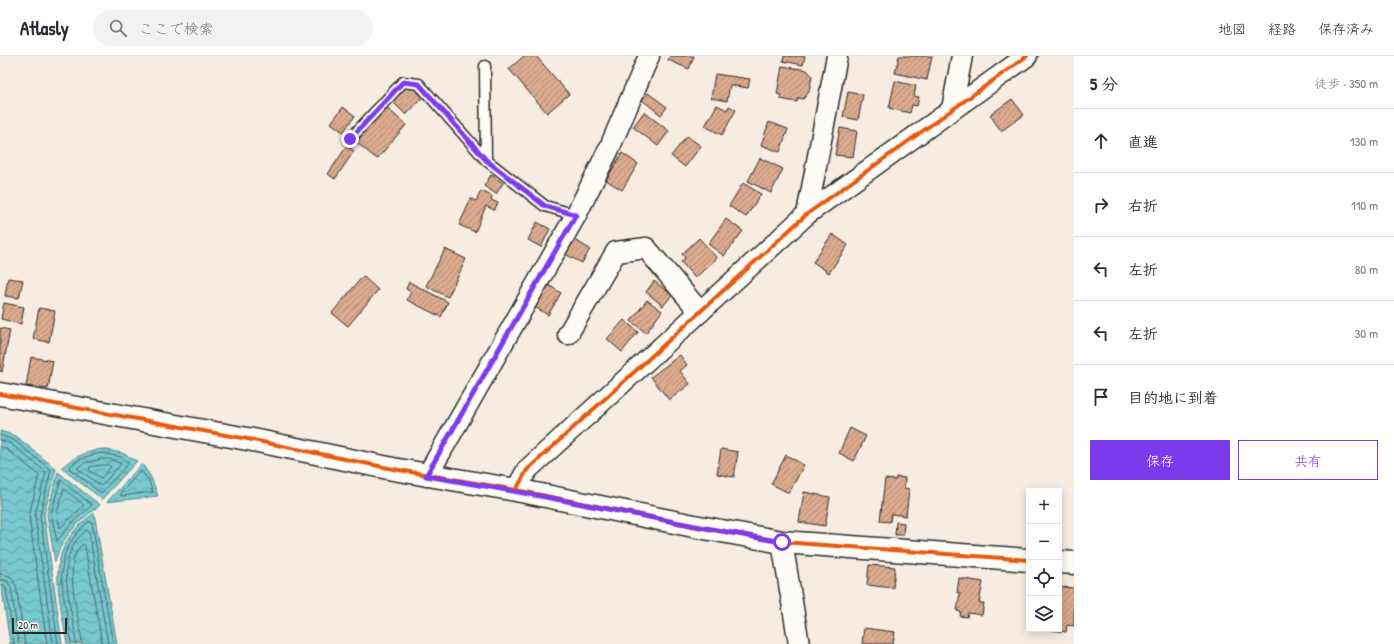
<!DOCTYPE html>
<html lang="ja">
<meta charset="utf-8">
<style>
body{margin:0;font-family:"Patrick Hand","Klee One",sans-serif;background:#f2f2f3;color:#2b2b33}
.controls{position:absolute;right:12px;bottom:12px;display:grid;overflow:hidden;border-radius:0px;box-shadow:0 2px 10px #0003}
.controls button{width:36px;height:36px;display:grid;place-items:center;padding:0;border:0;border-bottom:1px solid #e1e1e2;background:#fff;color:#2b2b33;font:20px sans-serif}
.scale{position:absolute;left:12px;bottom:10px;width:55px;box-sizing:border-box;padding-left:4px;border:2px solid #2b2b2b;border-top:0;font-size:11px;line-height:14px;white-space:nowrap;color:#2b2b2b;-webkit-text-stroke:3px #fdfcf7;paint-order:stroke}
.stop{position:absolute;width:12px;height:12px;margin:-9px;border:3px solid #7c3aed;border-radius:50%;background:#fff}
.stop.end{background:#7c3aed;border-color:#fff;box-shadow:0 1px 4px #0008}
.list{margin:0;padding:0;list-style:none}
h2{display:flex;justify-content:space-between;align-items:center;height:52px;margin:0;padding:0 16px;font-size:17px}
h2 small{font-size:13px;font-weight:400;color:#7c7c81}
.list li{display:grid;grid-template-columns:26px 1fr auto;gap:12px;align-items:center;box-sizing:border-box;height:64px;padding:0 16px;border-top:1px solid #e1e1e2}
.list b{display:block;font-size:15px;white-space:nowrap}
.list em{font-size:13px;font-style:normal;color:#7c7c81}
.actions{display:flex;gap:8px;padding:12px 16px}
.actions a{flex:1;padding:9px 0;border:1px solid #7c3aed;border-radius:0px;text-align:center;font-size:14px;color:#7c3aed}
.actions .main{background:#7c3aed;color:#fff}
.icon{flex:none;width:22px;height:22px;fill:none;stroke:currentColor;stroke-width:2;stroke-linecap:round;stroke-linejoin:round}
.map{position:relative;flex:none;width:1074px;height:588px;overflow:hidden}
header{display:flex;align-items:center;gap:24px;box-sizing:border-box;height:56px;padding:0 20px;background:#fff;border-bottom:1px solid #e1e1e2}
header strong{font-size:19px}
nav{display:flex;gap:22px;margin-inline-start:auto;font-size:14px}
.search{width:280px;height:36px;background:#f2f2f3;display:flex;align-items:center;gap:10px;box-sizing:border-box;padding:0 14px;border-radius:22px;color:#7c7c81;font-size:15px}
main{display:flex}
aside{flex:1;background:#fff}
.map>svg:first-child{display:block}
</style>
<header>
<strong>Atlasly</strong>
<div class="search"><svg class="icon" aria-label="search" viewBox="0 0 24 24"><circle cx="10" cy="10" r="6"/><path d="M15 15l6 6"/></svg>ここで検索</div>
<nav><a>地図</a><a>経路</a><a>保存済み</a></nav>
</header>
<main>
<div class="map">
<svg width="1074" height="588" viewBox="0 0 1074 588">
<defs>
<pattern id="water-waves" width="16" height="10" patternUnits="userSpaceOnUse"><rect width="16" height="10" fill="#77c8cf"/><path d="M0 5q4-4 8 0t8 0" fill="none" stroke="#62a3a8"/></pattern>
<pattern id="building-hatch" width="6" height="6" patternUnits="userSpaceOnUse"><rect width="6" height="6" fill="#dcaa8e"/><path d="M-1 1l2-2M0 6l6-6M5 7l2-2" fill="none" stroke="#b38b74"/></pattern>
</defs>
<rect width="100%" height="100%" fill="#f6ece2"/>
<filter id="ink" filterUnits="userSpaceOnUse"><feTurbulence type="fractalNoise" baseFrequency=".025" numOctaves="2"/><feDisplacementMap in="SourceGraphic" scale="8" xChannelSelector="R" yChannelSelector="G"/><feConvolveMatrix kernelMatrix="1 2 1 2 8 2 1 2 1" color-interpolation-filters="sRGB"/></filter>
<g filter="url(#ink)">
<!-- water -->
<g fill="url(#water-waves)" stroke="#59898d">
<path d="M0 375 16 380 56 413 44 458 62 588H10L0 520Z"/>
<path d="M102 393 122 397 137 405 102 443 61 412C73 401 86 396 102 393Z"/>
<path d="M142 408 151 421 158 440 107 446Z"/>
<path d="M58 416 100 449C79 465 62 480 55 506L47 458Z"/>
<path d="M94 457 117 588H67C59 533 42 495 94 457Z"/>
</g>
<g fill="none" stroke-linecap="round" stroke-linejoin="round">
<!-- shore -->
<g stroke="#496a6d" stroke-width="1">
<path d="M0 379 14 384 51 414 40 459 58 588"/>
<path d="M0 384 11 388 46 416 35 459 53 588"/>
<path d="M0 390 8 394 39 419 29 460 47 588"/>
<path d="M102 397 121 401 129 407 101 437 69 412C76 402 91 399 102 397Z"/>
<path d="M102 403H110L121 408 101 430 77 412 84 407Z"/>
<path d="M103 409H109L111 411 101 422 89 414 90 411Z"/>
<path d="M141 415 148 423 153 436 121 440V437Z"/>
<path d="M61 424 92 449 75 464 57 485 51 458Z"/>
<path d="M64 433 84 449 60 472 57 458Z"/>
<path d="M0 518 10 520 16 529 25 588"/>
<path d="M0 524 7 525 11 531 19 588"/>
<path d="M0 529H4L6 533 14 588"/>
<path d="M71 588C69 552 49 511 75 480 80 474 83 469 90 465L92 467 113 588"/>
<path d="M76 588C74 552 50 501 87 474L89 476 108 588"/>
<path d="M82 588C81 564 60 505 83 488L85 490 102 588"/>
</g>
</g>
<!-- building -->
<g fill="url(#building-hatch)" stroke="#2b2b2b">
<path d="M524 0H536L569 38 547 57 509 13Z"/>
<path d="M670 0H694L689 13 668 4Z"/>
<path d="M784 0H805L803 9 783 5Z"/>
<path d="M899 0H932L927 24 895 17Z"/>
<path d="M782 10 807 14 812 20 809 36 803 43 798 42 797 46 780 43 781 39 777 38Z"/>
<path d="M715 18 750 23 748 32 730 29 727 45 711 42Z"/>
<path d="M895 25 916 30 914 40 919 41 917 50 912 49 910 57 889 52Z"/>
<path d="M409 28 423 41 406 59 392 45Z"/>
<path d="M848 36 863 39 858 64 843 61Z"/>
<path d="M648 37 667 51 661 59 642 44Z"/>
<path d="M1012 43 1024 59 1001 75 990 59Z"/>
<path d="M717 49 727 54 729 50 736 54 722 79 705 70Z"/>
<path d="M343 51 355 60 343 76 331 67Z"/>
<path d="M386 51 406 69 377 103 356 86Z"/>
<path d="M644 56 669 75 658 90 633 71Z"/>
<path d="M769 66 788 73 780 96 761 89Z"/>
<path d="M840 72 857 75 853 101 835 99Z"/>
<path d="M687 80 701 90 685 111 671 100Z"/>
<path d="M347 90 354 95 335 123 328 118Z"/>
<path d="M622 97 638 108 622 134 606 124Z"/>
<path d="M760 102 783 113 771 137 748 125Z"/>
<path d="M491 119 503 127 496 138 484 130Z"/>
<path d="M743 127 761 138 746 161 729 150Z"/>
<path d="M481 135 492 140 491 144 498 147 494 154 486 150 475 176 459 169 471 143 476 145Z"/>
<path d="M726 163 743 175 724 200 708 188Z"/>
<path d="M537 166 550 173 541 191 528 184Z"/>
<path d="M832 178 848 189 829 217 813 206Z"/>
<path d="M571 182 590 193 582 207 563 197Z"/>
<path d="M699 182 717 202 695 222 681 206 685 202 682 198Z"/>
<path d="M445 193 466 203 448 241 426 230Z"/>
<path d="M363 220 378 234 348 270 332 257Z"/>
<path d="M8 222 23 224 19 242 5 240Z"/>
<path d="M654 225 672 239 663 250 646 236Z"/>
<path d="M409 226 448 246 441 261 407 244 411 236 406 233Z"/>
<path d="M547 228 561 237 548 259 533 250Z"/>
<path d="M647 244 662 255 646 277 631 265Z"/>
<path d="M4 247 24 251 21 268 1 263Z"/>
<path d="M39 252 55 255 49 286 33 283Z"/>
<path d="M624 264 638 276 622 296 607 283Z"/>
<path d="M0 272 10 274 2 316 0 315Z"/>
<path d="M680 299 687 309 680 315 690 328 669 344 651 321Z"/>
<path d="M31 301 53 305 48 333 26 330Z"/>
<path d="M850 372 866 380 854 405 839 397Z"/>
<path d="M721 393 738 396 734 421 717 418Z"/>
<path d="M786 399 804 409 789 437 771 428Z"/>
<path d="M896 421 905 422 904 432 909 433 906 460 891 458 890 466 880 465 885 423 895 424Z"/>
<path d="M804 436 830 441 825 470 799 466Z"/>
<path d="M896 466 904 467 903 479H895Z"/>
<path d="M869 509 895 511 893 532 867 529Z"/>
<path d="M959 522 983 526 979 547H984L982 559 968 557 967 561 960 560 961 556 957 555 960 537H957Z"/>
<path d="M1059 531 1074 532V570L1067 569 1066 576 1051 574 1059 573Z"/>
<path d="M864 572 895 576 893 588H862Z"/>
</g>
<g fill="none" stroke-linecap="round" stroke-linejoin="round">
<defs>
<g id="service">
<path d="M485 10 486 104"/>
<path d="M350 83 403 26 419 28 486 104 545 150 576 159"/>
</g>
<g id="minor">
<path d="M952 53 962 0"/>
<path d="M807 158 837 0"/>
<path d="M568 278 616 196 646 192 700 256"/>
<path d="M427 420 576 159 609 93 649 0"/>
<path d="M516 434 527 414 807 158 1027 0"/>
<path d="M782 486 799 588"/>
</g>
<g id="tertiary">
<path d="M0 338 253 384 393 413 516 434 699 471 782 486 1029 504"/>
<path d="M1059 506 1074 507"/>
</g>
</defs>
<!-- service casing -->
<use href="#service" stroke="#2b2b2b" stroke-width="13"/>
<!-- minor casing -->
<use href="#minor" stroke="#2b2b2b" stroke-width="23"/>
<!-- tertiary casing -->
<use href="#tertiary" stroke="#2b2b2b" stroke-width="25"/>
<!-- service -->
<use href="#service" stroke="#fdfcf7" stroke-width="10"/>
<!-- minor -->
<use href="#minor" stroke="#fdfcf7" stroke-width="20"/>
<!-- tertiary -->
<use href="#tertiary" stroke="#fdfcf7" stroke-width="22"/>
<defs>
<g id="cycleway">
<path d="M0 338 253 384 393 413 516 434 699 471 782 486 1029 504"/>
<path d="M516 434 527 414 807 158 1027 0"/>
</g>
</defs>
<!-- cycleway casing -->
<use href="#cycleway" stroke="#fdfcf7" stroke-width="6"/>
<!-- cycleway -->
<use href="#cycleway" stroke="#e8590c" stroke-width="4"/>
</g>
</g>
<g fill="none" stroke-linecap="round" stroke-linejoin="round" filter="url(#ink)">
<!-- route -->
<path stroke="#7c3aed" stroke-width="5" d="M350 83 403 26 419 28 486 104 545 150 576 159 426 420C545 439 663 465 782 486"/>
</g>
</svg>
<div class="controls">
<button>+</button>
<button>−</button>
<button><svg class="icon" aria-label="locate" viewBox="0 0 24 24"><circle cx="12" cy="12" r="6"/><path d="M12 2v4M12 18v4M2 12h4M18 12h4"/></svg></button>
<button><svg class="icon" aria-label="layers" viewBox="0 0 24 24"><path d="M12 4l9 5-9 5-9-5zM3 14l9 5 9-5"/></svg></button>
</div>
<div class="scale">20 m</div>
<div class="stop" style="left:782px;top:486px"></div>
<div class="stop end" style="left:350px;top:83px"></div>
</div>
<aside>
<h2>5 分<small>徒歩 · 350 m</small></h2>
<ul class="list">
<li><svg class="icon" aria-label="ahead" viewBox="0 0 24 24"><path d="M12 20V5M6 11l6-6 6 6"/></svg><div><b>直進</b></div><em>130 m</em></li>
<li><svg class="icon" aria-label="right" viewBox="0 0 24 24"><path d="M7 20v-9h11M14 6l5 5-5 5"/></svg><div><b>右折</b></div><em>110 m</em></li>
<li><svg class="icon" aria-label="left" viewBox="0 0 24 24"><path d="M17 20v-9H6M10 6l-5 5 5 5"/></svg><div><b>左折</b></div><em>80 m</em></li>
<li><svg class="icon" aria-label="left" viewBox="0 0 24 24"><path d="M17 20v-9H6M10 6l-5 5 5 5"/></svg><div><b>左折</b></div><em>30 m</em></li>
<li><svg class="icon" aria-label="arrive" viewBox="0 0 24 24"><path d="M6 21V4h12l-3 4 3 4H6"/></svg><div><b>目的地に到着</b></div></li>
</ul>
<div class="actions"><a class="main">保存</a><a>共有</a></div>
</aside>
</main>
